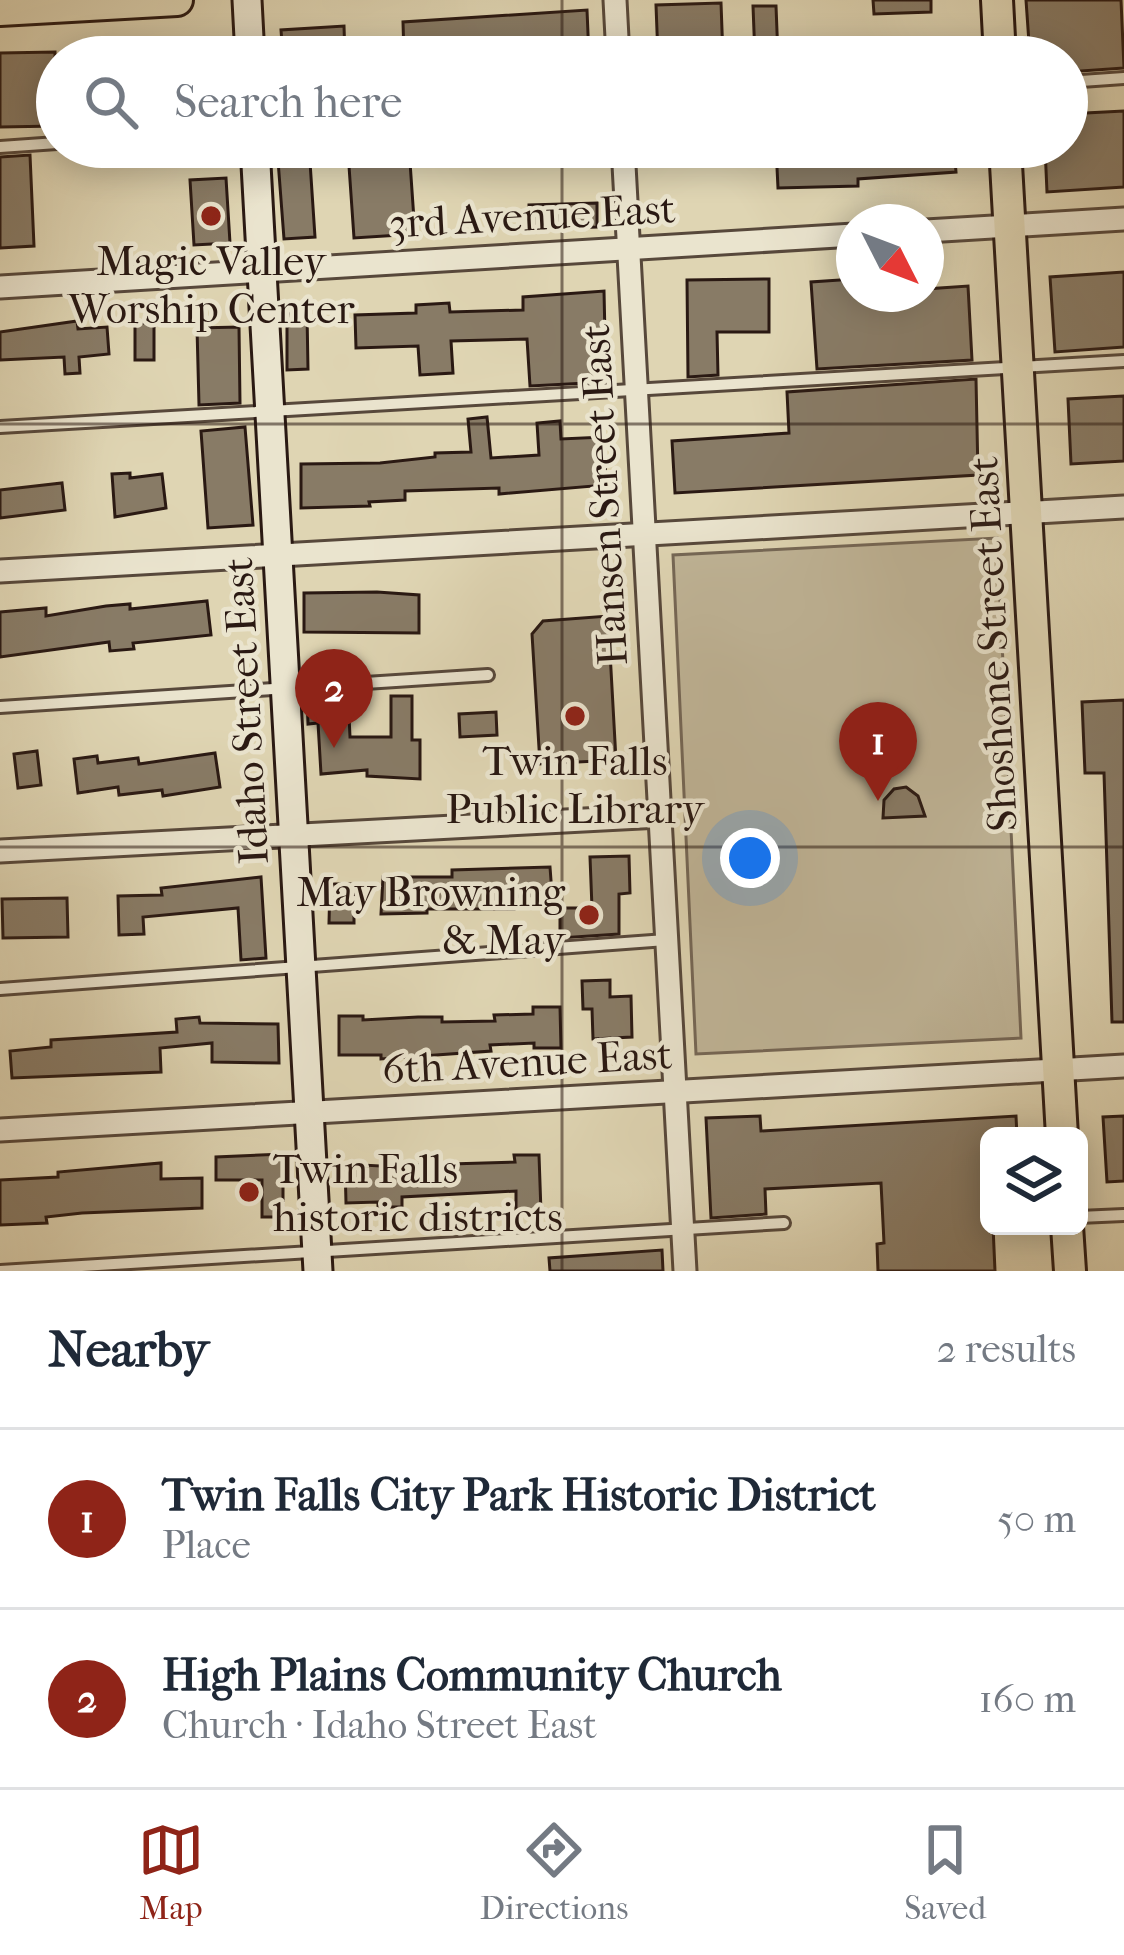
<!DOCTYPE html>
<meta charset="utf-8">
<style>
body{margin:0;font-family:"IM FELL French Canon",serif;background:#f2f2f3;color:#1f2937}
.controls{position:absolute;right:36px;bottom:36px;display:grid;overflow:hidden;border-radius:18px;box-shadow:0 6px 30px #0003}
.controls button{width:108px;height:108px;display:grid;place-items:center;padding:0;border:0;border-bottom:3px solid #e0e1e3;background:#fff;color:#1f2937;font:60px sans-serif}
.compass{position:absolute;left:836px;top:204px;width:108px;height:108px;border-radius:50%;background:#fff;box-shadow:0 6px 30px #0003;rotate:132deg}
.you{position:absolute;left:750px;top:858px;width:42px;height:42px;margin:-30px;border:9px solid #fff;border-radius:50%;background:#1a73e8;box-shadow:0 0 0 18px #1a73e833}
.badge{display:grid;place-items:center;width:78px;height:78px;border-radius:50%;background:#8f2418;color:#fff;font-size:39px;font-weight:700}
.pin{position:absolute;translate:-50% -99px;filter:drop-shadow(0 3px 6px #0008)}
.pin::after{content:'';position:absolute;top:63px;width:42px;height:36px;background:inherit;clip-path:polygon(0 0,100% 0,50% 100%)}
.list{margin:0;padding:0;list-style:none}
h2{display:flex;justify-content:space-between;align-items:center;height:156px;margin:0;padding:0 48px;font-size:51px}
h2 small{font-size:39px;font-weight:400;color:#747a83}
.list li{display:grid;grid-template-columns:78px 1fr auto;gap:36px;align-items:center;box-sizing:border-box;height:180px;padding:0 48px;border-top:3px solid #e0e1e3}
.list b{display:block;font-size:45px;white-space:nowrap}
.list p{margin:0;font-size:39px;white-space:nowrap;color:#747a83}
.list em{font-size:39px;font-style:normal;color:#747a83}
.icon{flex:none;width:66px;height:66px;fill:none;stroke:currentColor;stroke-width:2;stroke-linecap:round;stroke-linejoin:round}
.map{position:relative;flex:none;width:1124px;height:1271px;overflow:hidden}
.search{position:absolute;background:#fff;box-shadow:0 6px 30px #0003;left:36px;right:36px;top:36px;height:132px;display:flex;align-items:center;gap:30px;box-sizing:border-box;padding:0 42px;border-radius:66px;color:#747a83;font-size:45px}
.sheet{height:516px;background:#fff}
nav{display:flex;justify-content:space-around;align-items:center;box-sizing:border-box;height:168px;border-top:3px solid #e0e1e3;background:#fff;font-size:33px;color:#747a83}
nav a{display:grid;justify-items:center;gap:6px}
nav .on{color:#8f2418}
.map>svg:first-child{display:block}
</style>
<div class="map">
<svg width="1124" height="1271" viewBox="0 0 1124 1271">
<rect width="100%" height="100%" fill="#dfd5b3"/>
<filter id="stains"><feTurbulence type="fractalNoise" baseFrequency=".00167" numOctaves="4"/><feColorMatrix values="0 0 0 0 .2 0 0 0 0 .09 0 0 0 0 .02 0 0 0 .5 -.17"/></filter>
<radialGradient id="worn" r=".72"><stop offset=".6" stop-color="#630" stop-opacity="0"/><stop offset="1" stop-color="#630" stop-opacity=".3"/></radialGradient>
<!-- green -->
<path fill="#c0b598" stroke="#756756" stroke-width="3" d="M997 538 1021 1038 696 1054 673 555Z"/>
<!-- building -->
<g fill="#887b66" stroke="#2a1913" stroke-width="3">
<path d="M873 0H931V12L874 14Z"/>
<path d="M1026 0H1121L1124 68 1067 72V57H1030Z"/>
<path d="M721 3 723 57H658L656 5Z"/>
<path d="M753 6H776L778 57H755Z"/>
<path d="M587 10 589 57H404L403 22Z"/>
<path d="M344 26 345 57H283L281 30Z"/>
<path d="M55 52 56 126 0 127V53Z"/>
<path d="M1124 111V187L1047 192 1045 147H1067V114Z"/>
<path d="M277 147H309L315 237 284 239Z"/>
<path d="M776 147H954L956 172 858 179V186L778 188Z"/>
<path d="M30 155 34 246 0 248V157Z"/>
<path d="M410 162 415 234 354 238 349 166Z"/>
<path d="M226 178 230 243 194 245 190 180Z"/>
<path d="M597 203V227L529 229V205Z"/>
<path d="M1124 272V347L1055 352 1050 277Z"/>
<path d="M769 279V332H717L718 375 688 377 687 280Z"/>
<path d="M854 279V294H926V289L968 286 972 360 817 369 811 282Z"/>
<path d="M604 291 606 382 530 386 527 339 451 341 453 373 420 375 418 346 356 348 355 315 416 313V305L449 303 450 312 523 310V297Z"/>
<path d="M307 313 308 369 287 370V314Z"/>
<path d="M77 321 78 329 107 327 109 354 79 357 80 373 65 374 64 357 0 360V332Z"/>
<rect x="135" y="323" width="19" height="37"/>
<path d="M239 327 240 403 199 405 197 328Z"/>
<path d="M976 379 978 475 675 493 672 441 789 433 787 392Z"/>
<path d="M1124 396V461L1071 464 1068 399Z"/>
<path d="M487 417 491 458 539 455 537 423 560 421 561 439 604 437 606 485 499 494V488L405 491V500L369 502 370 506 301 508V464L380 463 435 457V453L471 452 468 419Z"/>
<path d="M245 427 253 525 208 528 201 431Z"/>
<path d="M130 473V478L162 474 166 508 115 517 112 474Z"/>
<path d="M62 483 65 510 0 518V490Z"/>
<path d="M377 592 419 595V633L304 632V593Z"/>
<path d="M207 601 211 635 133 643 134 649 110 651 109 642 0 657V612L46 608V616L106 606 130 604V609Z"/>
<path d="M608 616 616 760 540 764 532 634 543 621Z"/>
<path d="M348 694 350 737H391V696H412V740H420V779L367 776V770L321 774 318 723 308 724 307 697Z"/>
<path d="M1124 700V1022H1112L1104 773H1085L1082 702Z"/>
<path d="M496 712 497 735 460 737 459 714Z"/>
<path d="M37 751 41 785 18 788 14 754Z"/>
<path d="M215 753 220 787 163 796 162 790 119 795 118 787 78 793 74 759 97 756 98 763 138 758 139 764Z"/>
<path d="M906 787 918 796 925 816 883 818 884 800 894 789Z"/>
<path d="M756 841 758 862 741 863 739 842Z"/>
<path d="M629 856 630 893 619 894V934L560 938V908H592L590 857Z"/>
<path d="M550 867 552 894 514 897V909H427V913L381 914 383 877H452V870Z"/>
<path d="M261 877 266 958 241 960 238 908 143 917 144 934 119 935 118 896 162 895 161 888Z"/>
<path d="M330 884H354V923H329Z"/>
<path d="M67 898 68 937 3 938 2 899Z"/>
<path d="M610 980V997L631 996 632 1037 593 1039 592 1009H583L582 981Z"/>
<path d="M533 1007H560L561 1048H534V1043L490 1045 491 1051 381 1059V1055H339V1016H363V1020L418 1017H442V1022L495 1021 494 1015 533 1014Z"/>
<path d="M199 1017 200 1023 278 1024 279 1063 212 1062V1043L160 1048 161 1072 12 1078 10 1051 51 1047V1040L177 1032 176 1019Z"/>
<path d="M760 1116 761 1131 1016 1116 1017 1136H989V1226H993L995 1271H878L877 1244 884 1243 881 1183 765 1189 766 1214 711 1218 706 1118Z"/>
<path d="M1124 1116V1181L1107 1182 1103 1117Z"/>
<path d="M283 1154V1217H262V1180H216V1157Z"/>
<path d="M514 1155H539L541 1212 516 1213V1191L402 1197V1207H378V1202L346 1203 345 1164 416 1168V1165L515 1162Z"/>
<path d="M161 1163V1179L202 1178V1208L82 1213 46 1217 47 1223 0 1225V1180L58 1177V1172Z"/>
<path d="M662 1250 663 1271H550L549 1258Z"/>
</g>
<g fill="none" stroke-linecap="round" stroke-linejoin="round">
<defs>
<g id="lane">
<path d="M1067 82 1124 78"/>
<path d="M0 147 57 143"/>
<path d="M0 427 1124 361"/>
<path d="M0 707 488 675"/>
<path d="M0 989 666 940"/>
<path d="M1079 1217 1124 1215"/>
<path d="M0 1271 784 1223"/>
</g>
<g id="street">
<path d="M615 0 618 57"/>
<path d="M623 147 685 1271"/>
<path d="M926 231 1124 219"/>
<path d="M0 287 854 235"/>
<path d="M0 571 1124 507"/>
<path d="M0 851 660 816"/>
<path d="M0 1130 1124 1066"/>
</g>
<g id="secondary">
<path d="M247 0 250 57"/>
<path d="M255 147 318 1271"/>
</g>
<g id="primary">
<path d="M997 0 1000 57"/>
<path d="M0 10 177 0"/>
<path d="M1005 147 1062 1136"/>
<path d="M1067 1226 1070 1271"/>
</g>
</defs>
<!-- lane casing -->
<use href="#lane" stroke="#57483b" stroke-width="16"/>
<!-- street casing -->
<use href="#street" stroke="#57483b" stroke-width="27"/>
<!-- secondary casing -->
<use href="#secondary" stroke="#2a1913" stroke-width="33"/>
<!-- primary casing -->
<use href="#primary" stroke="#2a1913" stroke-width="36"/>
<!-- lane -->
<use href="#lane" stroke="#eae4ce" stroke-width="10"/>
<!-- street -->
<use href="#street" stroke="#eae4ce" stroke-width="21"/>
<!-- secondary -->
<use href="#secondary" stroke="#eae4ce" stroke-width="27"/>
<!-- primary -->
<use href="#primary" stroke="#dfd5b3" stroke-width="30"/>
</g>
<!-- grid -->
<path fill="none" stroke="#2a1913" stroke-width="3" stroke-opacity="0.55" d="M562 0V57M562 147V1271M0 424H1124M0 847H1124"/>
<!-- markers -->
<g fill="#8f2418" stroke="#eae4ce" stroke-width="4.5">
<circle cx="211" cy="216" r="12"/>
<circle cx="575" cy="716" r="12"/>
<circle cx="589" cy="915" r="12"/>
<circle cx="249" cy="1192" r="12"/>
</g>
<g text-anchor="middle" stroke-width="9" stroke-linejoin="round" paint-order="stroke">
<!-- street labels -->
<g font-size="42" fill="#2a1913" stroke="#eae4ce">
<text transform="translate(532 215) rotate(-3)" y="15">3rd Avenue East</text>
<text transform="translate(603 495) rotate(-93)" y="15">Hansen Street East</text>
<text transform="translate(992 644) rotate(-93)" y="15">Shoshone Street East</text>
<text transform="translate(245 711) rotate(-93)" y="15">Idaho Street East</text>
<text transform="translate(527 1061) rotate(-3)" y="15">6th Avenue East</text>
</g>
<!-- poi labels -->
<g font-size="42" fill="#2a1913" stroke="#eae4ce">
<text x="211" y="275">Magic Valley<tspan x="211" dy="48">Worship Center</tspan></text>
<text x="575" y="775">Twin Falls<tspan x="575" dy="48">Public Library</tspan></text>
<text x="565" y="906" text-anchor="end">May Browning<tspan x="565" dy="48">&amp; May</tspan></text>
<text x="273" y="1183" text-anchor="start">Twin Falls<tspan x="273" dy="48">historic districts</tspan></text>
</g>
</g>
<rect width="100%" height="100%" filter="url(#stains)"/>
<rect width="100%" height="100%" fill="url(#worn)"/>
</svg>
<div class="controls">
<button><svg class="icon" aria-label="layers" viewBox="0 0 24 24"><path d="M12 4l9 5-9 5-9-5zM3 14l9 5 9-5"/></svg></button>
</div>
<svg class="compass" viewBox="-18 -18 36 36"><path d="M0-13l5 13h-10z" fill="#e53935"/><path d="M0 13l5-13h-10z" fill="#747a83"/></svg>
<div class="you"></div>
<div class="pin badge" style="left:878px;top:801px">1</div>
<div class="pin badge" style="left:334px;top:748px">2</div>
<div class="search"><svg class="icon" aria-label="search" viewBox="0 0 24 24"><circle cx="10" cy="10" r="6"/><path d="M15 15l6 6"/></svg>Search here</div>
</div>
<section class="sheet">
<h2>Nearby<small>2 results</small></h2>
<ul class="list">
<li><span class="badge">1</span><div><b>Twin Falls City Park Historic District</b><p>Place</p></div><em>50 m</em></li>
<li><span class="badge">2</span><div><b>High Plains Community Church</b><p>Church · Idaho Street East</p></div><em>160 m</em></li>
</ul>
</section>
<nav>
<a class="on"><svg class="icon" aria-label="map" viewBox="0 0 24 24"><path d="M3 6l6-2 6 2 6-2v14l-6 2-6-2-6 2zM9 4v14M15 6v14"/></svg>Map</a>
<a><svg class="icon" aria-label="directions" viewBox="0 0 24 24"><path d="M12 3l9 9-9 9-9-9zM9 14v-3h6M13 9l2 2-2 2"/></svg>Directions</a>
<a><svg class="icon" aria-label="saved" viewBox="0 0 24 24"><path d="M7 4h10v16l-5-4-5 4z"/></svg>Saved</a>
</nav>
